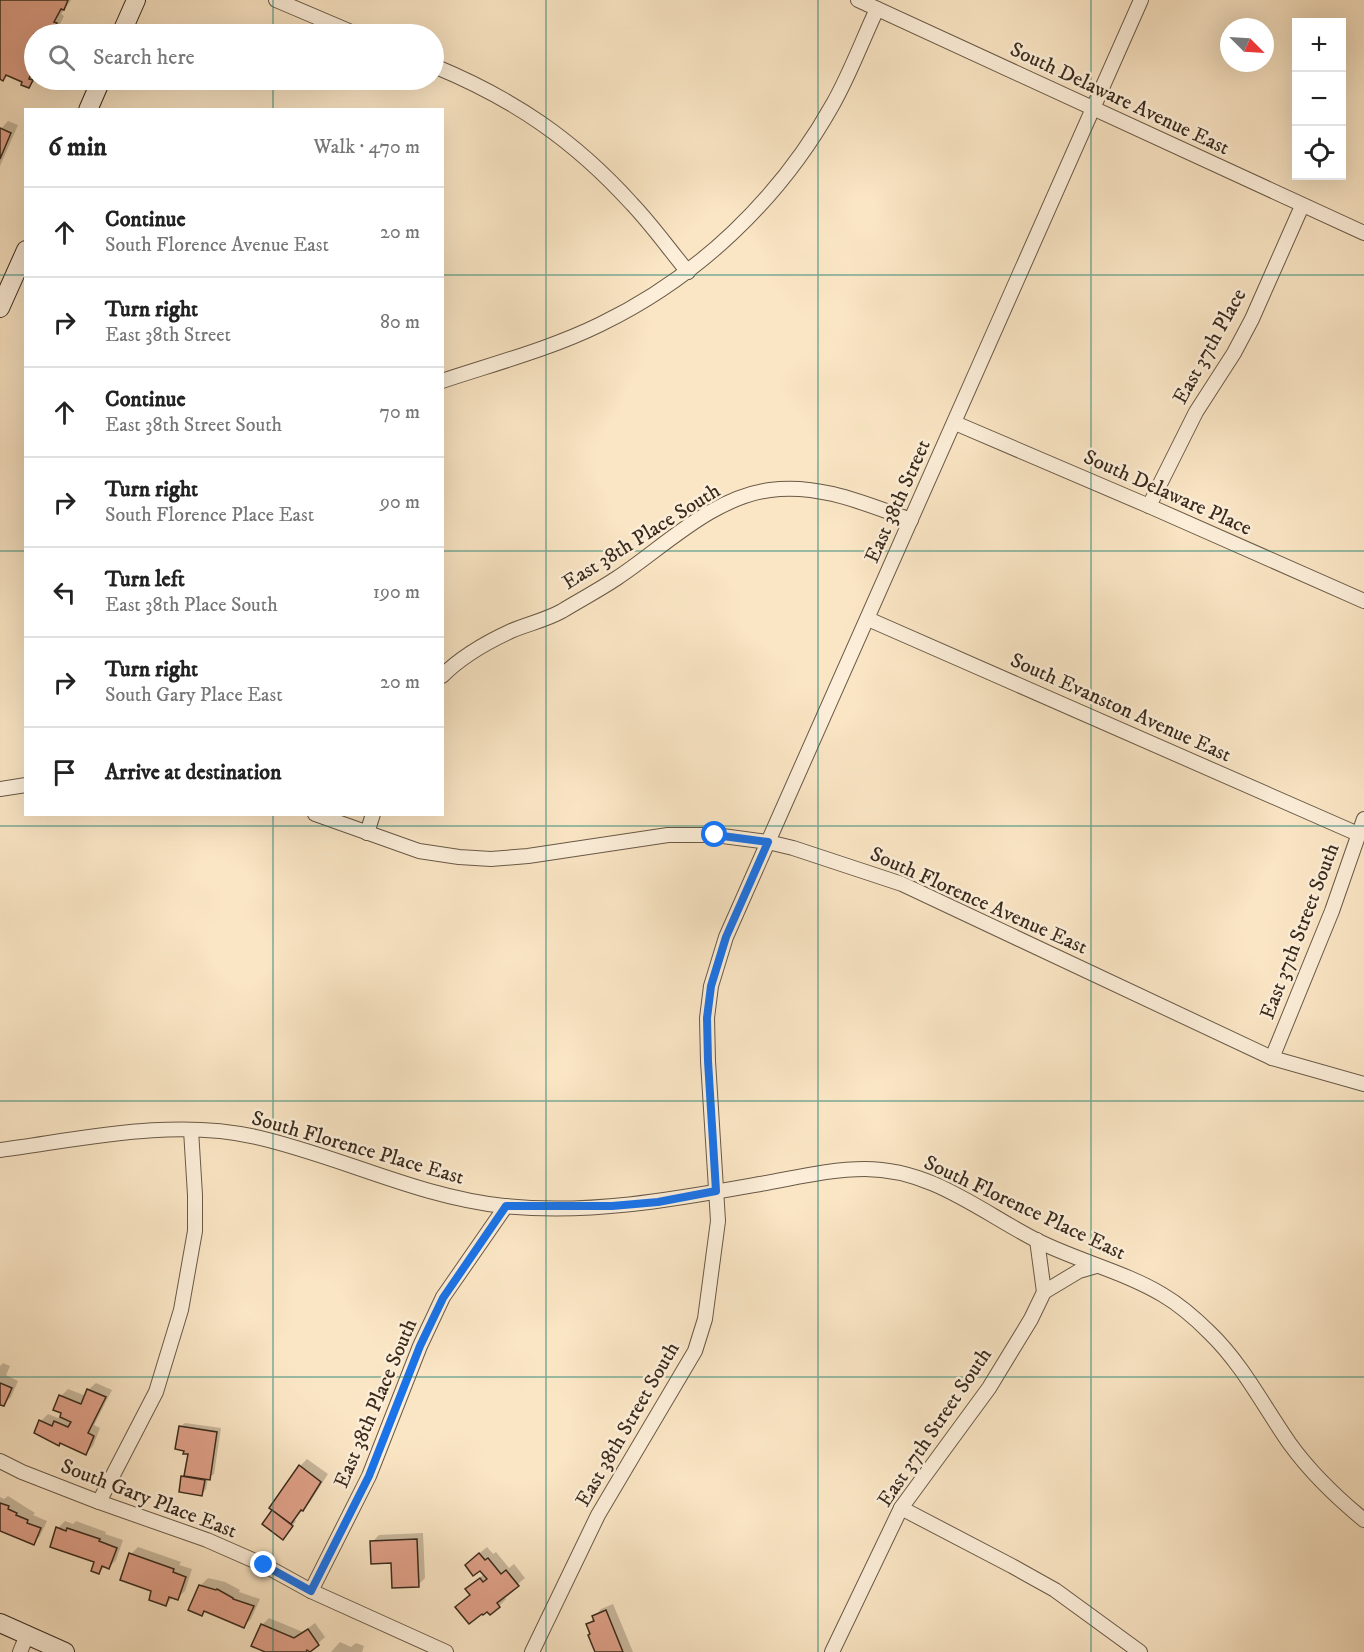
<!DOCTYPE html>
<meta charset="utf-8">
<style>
body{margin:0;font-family:"IM FELL DW Pica",serif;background:#f6f6f6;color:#222}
.controls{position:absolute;right:18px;top:18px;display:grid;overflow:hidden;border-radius:0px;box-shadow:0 6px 24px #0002}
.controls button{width:54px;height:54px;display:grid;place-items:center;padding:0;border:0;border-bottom:2px solid #e0e0e0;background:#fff;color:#222;font:30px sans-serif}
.compass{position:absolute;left:1220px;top:18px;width:54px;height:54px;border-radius:50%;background:#fff;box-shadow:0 6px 24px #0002;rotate:114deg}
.stop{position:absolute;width:18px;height:18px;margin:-14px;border:4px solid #1a73e8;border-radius:50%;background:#fff}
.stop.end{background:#1a73e8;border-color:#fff;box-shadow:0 2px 6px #0008}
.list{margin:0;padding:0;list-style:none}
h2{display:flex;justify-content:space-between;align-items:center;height:78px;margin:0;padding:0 24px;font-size:26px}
h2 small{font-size:20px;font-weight:400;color:#767676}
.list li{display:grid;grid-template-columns:39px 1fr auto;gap:18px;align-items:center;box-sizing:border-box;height:90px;padding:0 24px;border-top:2px solid #e0e0e0}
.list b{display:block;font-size:22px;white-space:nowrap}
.list p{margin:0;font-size:20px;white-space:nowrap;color:#767676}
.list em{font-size:20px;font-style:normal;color:#767676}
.icon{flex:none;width:33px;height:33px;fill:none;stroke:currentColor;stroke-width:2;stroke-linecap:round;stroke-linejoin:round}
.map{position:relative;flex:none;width:1364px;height:1652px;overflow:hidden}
.search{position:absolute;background:#fff;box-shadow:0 6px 24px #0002;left:24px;top:24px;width:420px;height:66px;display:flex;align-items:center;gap:15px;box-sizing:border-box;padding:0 21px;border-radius:33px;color:#767676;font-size:22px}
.panel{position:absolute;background:#fff;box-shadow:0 6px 24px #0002;left:24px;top:108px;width:420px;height:708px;border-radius:0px}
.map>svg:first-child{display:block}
</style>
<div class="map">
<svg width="1364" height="1652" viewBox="0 0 1364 1652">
<rect width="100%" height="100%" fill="#fae5c4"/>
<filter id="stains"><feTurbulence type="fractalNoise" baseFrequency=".00333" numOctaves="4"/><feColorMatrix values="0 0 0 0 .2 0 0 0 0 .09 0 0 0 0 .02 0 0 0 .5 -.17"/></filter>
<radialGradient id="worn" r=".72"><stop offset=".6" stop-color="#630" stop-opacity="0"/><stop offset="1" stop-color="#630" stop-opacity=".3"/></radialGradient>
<!-- shadow -->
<g fill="#0003">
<path d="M0 0H71L61 14 64 16 55 34H34L36 80 29 86 24 81 7 74 2 79 0 78Z"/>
<path d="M8 121 18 125 0 166V130Z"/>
<path d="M3 1363 10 1366 6 1375 18 1381 11 1397 3 1405 0 1403V1366Z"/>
<path d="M96 1383 112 1390 94 1425 100 1428 93 1446 86 1453 41 1421 48 1414 58 1418 62 1415 61 1396 68 1389 86 1396 88 1390Z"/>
<path d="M185 1423 221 1428 214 1474 208 1478 206 1489 202 1494 183 1476 186 1473 190 1453 180 1427Z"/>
<path d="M307 1459 328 1474 310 1502 294 1519 296 1521 287 1533 264 1524 300 1466Z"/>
<path d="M8 1496 35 1513 33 1515 47 1521 40 1536 33 1543 0 1529V1497L4 1499Z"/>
<path d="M65 1521 73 1524 76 1521 106 1532 105 1534 123 1540 116 1560 109 1567 105 1566 99 1572 96 1561 58 1528Z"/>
<path d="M423 1533 425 1578 418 1585 372 1542 379 1535Z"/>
<path d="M138 1547 181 1562 179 1565 192 1569 185 1591 177 1598 173 1597 166 1604 153 1590 131 1554Z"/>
<path d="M487 1547 493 1554 496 1552 509 1568 514 1564 525 1578 504 1596 506 1599 499 1606 487 1610 457 1607 471 1594 475 1582 484 1574 474 1558Z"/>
<path d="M208 1578 225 1582 240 1590 239 1592 260 1599 251 1619 244 1626 206 1610 202 1614 200 1586Z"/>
<path d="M613 1604 633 1652H596L588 1625 601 1609Z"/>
<path d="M269 1618 303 1632 315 1623 325 1637 309 1652H268L262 1625Z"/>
<path d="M340 1642 351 1647 356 1643 364 1646 362 1652H331Z"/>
</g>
<!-- building -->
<g fill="#e0a189" stroke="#392a1c" stroke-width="1.5">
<path d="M0 0H68L64 10 61 9 54 22 57 23 52 34H34V66L29 79 33 80 29 88 21 85 22 82 6 75 3 81 0 79Z"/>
<path d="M0 128 11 133 0 159Z"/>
<path d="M0 1383 12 1388 4 1406 0 1405Z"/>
<path d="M87 1389 106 1397 88 1433 94 1436 86 1455 60 1443 59 1446 34 1433 39 1420 52 1426 54 1421 68 1427 71 1422 60 1417 61 1413 53 1410 59 1395 81 1404Z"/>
<path d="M179 1426 217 1432 210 1480 184 1476 188 1454H183L184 1451 175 1449Z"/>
<path d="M299 1465 321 1482 303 1511 301 1510 291 1524 269 1508Z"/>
<path d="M181 1476 205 1480 202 1496 179 1492Z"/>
<path d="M0 1503 9 1506 8 1509 17 1513 16 1515 28 1520 27 1523 41 1528 34 1545 0 1531Z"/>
<path d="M272 1510 293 1526 283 1540 262 1524Z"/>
<path d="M56 1527 66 1531 67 1528 100 1539 99 1541 117 1548 109 1569 102 1566 99 1574 91 1571 94 1562 50 1547Z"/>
<path d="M417 1539 419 1587 392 1588 391 1563 371 1564 370 1541Z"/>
<path d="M129 1553 174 1569 173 1572 186 1577 178 1600 169 1597 166 1606 149 1600 151 1591 120 1580Z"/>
<path d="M479 1553 485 1560 488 1558 501 1574 506 1570 519 1586 497 1603 500 1607 490 1615 487 1612 483 1615 482 1614 469 1624 455 1607 470 1595 465 1589 480 1578 483 1582 487 1579 480 1571 473 1576 465 1565Z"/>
<path d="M199 1585 216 1590 217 1589 233 1598V1599L254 1606 244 1628 204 1611 202 1616 188 1610Z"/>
<path d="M606 1610 623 1652H595L588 1635 590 1634 586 1624 594 1621 592 1616Z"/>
<path d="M261 1624 294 1638 308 1629 319 1645 310 1652 307 1650 306 1652H265L251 1646Z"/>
</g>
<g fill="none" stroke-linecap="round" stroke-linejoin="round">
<defs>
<g id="minor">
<path d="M276 0 356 34"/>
<path d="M858 0 1364 233"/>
<path d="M434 66C514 99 574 140 632 204 652 225 669 249 688 272"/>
<path d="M442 381C496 363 550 349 601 324 698 277 780 199 833 104 850 74 862 41 877 9"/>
<path d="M955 423 1149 506 1364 601"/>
<path d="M1149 506 1196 412 1234 353 1252 319 1302 206"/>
<path d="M868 619 1358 834"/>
<path d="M442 676C461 657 487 642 511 631 527 624 546 620 562 611 580 600 599 590 617 578 664 547 711 498 770 490 819 483 866 504 911 520"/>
<path d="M0 789 26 785"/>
<path d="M315 814 419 851 459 857 491 859 528 856 668 835H715L768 842 793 848 902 884 1272 1058 1364 1084"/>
<path d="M367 833 373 814"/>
<path d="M1272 1058 1332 911 1364 819"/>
<path d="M0 1150C83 1139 173 1118 256 1137 340 1156 418 1197 504 1206 590 1215 676 1199 760 1184 795 1178 830 1169 865 1169 932 1169 981 1212 1038 1241 1078 1261 1125 1272 1163 1295 1180 1305 1196 1319 1210 1333 1243 1365 1264 1407 1290 1444 1311 1473 1336 1497 1364 1520"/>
<path d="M1037 1240 1044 1292"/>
<path d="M0 1461 22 1472 99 1502 207 1540 264 1565 311 1591 446 1652"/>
<path d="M99 1502 156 1392 181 1310 195 1231V1195L191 1130"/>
<path d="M901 1508 1012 1566 1055 1590 1140 1652"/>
<path d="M311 1591 369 1476 420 1346 443 1297 506 1206"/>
<path d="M20 1652 27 1635"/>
<path d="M532 1652 598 1515 695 1351 705 1319 718 1221 708 1061 707 1018 711 986 726 937 768 842 1141 0"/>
<path d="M832 1652 901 1508 989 1388 1031 1319 1044 1292 1079 1271 1096 1266"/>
</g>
<g id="secondary">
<path d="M121 34 136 0"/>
<path d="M88 110 101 80"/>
<path d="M0 308 26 250"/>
<path d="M0 1623 65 1652"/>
</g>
</defs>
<!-- minor casing -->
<use href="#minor" stroke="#695946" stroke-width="16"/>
<!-- secondary casing -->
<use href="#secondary" stroke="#392a1c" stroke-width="20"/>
<!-- minor -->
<use href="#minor" stroke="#fceed9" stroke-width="14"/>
<!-- secondary -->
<use href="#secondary" stroke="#fceed9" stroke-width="18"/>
</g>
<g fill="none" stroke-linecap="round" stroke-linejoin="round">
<!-- route -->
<path stroke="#1a73e8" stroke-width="8" d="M264 1565 311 1591 369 1476 420 1346 443 1298 506 1206H612L658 1202 716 1191 708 1061 707 1018 711 986 726 937 768 842 715 835"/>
</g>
<!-- grid -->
<path fill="none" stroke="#0f766e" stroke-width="1.5" stroke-opacity="0.55" d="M273 0V34M546 0V1652M818 0V1652M1091 0V1652M273 80V110M0 275H26M442 275H1364M0 551H26M442 551H1364M273 814V1652M0 826H1364M0 1101H1364M0 1377H1364"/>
<g text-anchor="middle" stroke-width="5" stroke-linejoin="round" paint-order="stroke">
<!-- street labels -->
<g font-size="21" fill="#392a1c" stroke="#fceed9">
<text transform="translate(1120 98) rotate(25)" y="7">South Delaware Avenue East</text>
<text transform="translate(1209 346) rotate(-61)" y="7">East 37th Place</text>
<text transform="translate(1168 492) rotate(24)" y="7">South Delaware Place</text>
<text transform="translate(897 501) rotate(-66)" y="7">East 38th Street</text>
<text transform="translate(641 536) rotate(-32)" y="7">East 38th Place South</text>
<text transform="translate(1121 707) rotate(24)" y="7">South Evanston Avenue East</text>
<text transform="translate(979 900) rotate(24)" y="7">South Florence Avenue East</text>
<text transform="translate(1299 931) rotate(-69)" y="7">East 37th Street South</text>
<text transform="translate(358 1147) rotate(16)" y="7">South Florence Place East</text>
<text transform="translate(1025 1207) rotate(25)" y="7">South Florence Place East</text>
<text transform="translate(375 1403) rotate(-67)" y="7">East 38th Place South</text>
<text transform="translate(627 1424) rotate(-60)" y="7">East 38th Street South</text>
<text transform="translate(934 1427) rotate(-56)" y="7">East 37th Street South</text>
<text transform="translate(149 1498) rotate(21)" y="7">South Gary Place East</text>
</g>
</g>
<rect width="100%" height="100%" filter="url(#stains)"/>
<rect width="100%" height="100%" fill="url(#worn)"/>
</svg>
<div class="controls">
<button>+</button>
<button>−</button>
<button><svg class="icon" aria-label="locate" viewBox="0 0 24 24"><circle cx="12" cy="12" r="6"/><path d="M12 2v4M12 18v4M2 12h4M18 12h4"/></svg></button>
</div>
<svg class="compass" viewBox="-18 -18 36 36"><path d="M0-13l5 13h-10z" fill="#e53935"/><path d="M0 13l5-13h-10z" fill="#767676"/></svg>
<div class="stop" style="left:715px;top:835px"></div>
<div class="stop end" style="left:264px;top:1565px"></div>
<div class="search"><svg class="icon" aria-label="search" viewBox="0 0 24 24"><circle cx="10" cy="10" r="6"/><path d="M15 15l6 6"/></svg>Search here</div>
<section class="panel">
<h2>6 min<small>Walk · 470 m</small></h2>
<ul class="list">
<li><svg class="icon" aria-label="ahead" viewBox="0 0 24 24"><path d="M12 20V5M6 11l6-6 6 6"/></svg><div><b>Continue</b><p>South Florence Avenue East</p></div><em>20 m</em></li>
<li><svg class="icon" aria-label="right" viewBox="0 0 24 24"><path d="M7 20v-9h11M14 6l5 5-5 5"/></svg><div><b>Turn right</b><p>East 38th Street</p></div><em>80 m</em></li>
<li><svg class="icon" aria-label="ahead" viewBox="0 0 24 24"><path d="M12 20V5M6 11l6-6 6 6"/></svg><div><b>Continue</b><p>East 38th Street South</p></div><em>70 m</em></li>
<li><svg class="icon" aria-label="right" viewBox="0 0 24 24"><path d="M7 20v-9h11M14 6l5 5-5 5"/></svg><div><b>Turn right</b><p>South Florence Place East</p></div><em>90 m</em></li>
<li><svg class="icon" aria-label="left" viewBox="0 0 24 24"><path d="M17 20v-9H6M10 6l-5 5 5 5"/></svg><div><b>Turn left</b><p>East 38th Place South</p></div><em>190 m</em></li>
<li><svg class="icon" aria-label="right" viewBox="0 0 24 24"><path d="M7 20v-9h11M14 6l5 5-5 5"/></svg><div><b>Turn right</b><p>South Gary Place East</p></div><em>20 m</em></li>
<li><svg class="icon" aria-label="arrive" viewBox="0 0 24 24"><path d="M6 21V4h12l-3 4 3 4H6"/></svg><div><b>Arrive at destination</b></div></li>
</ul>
</section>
</div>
